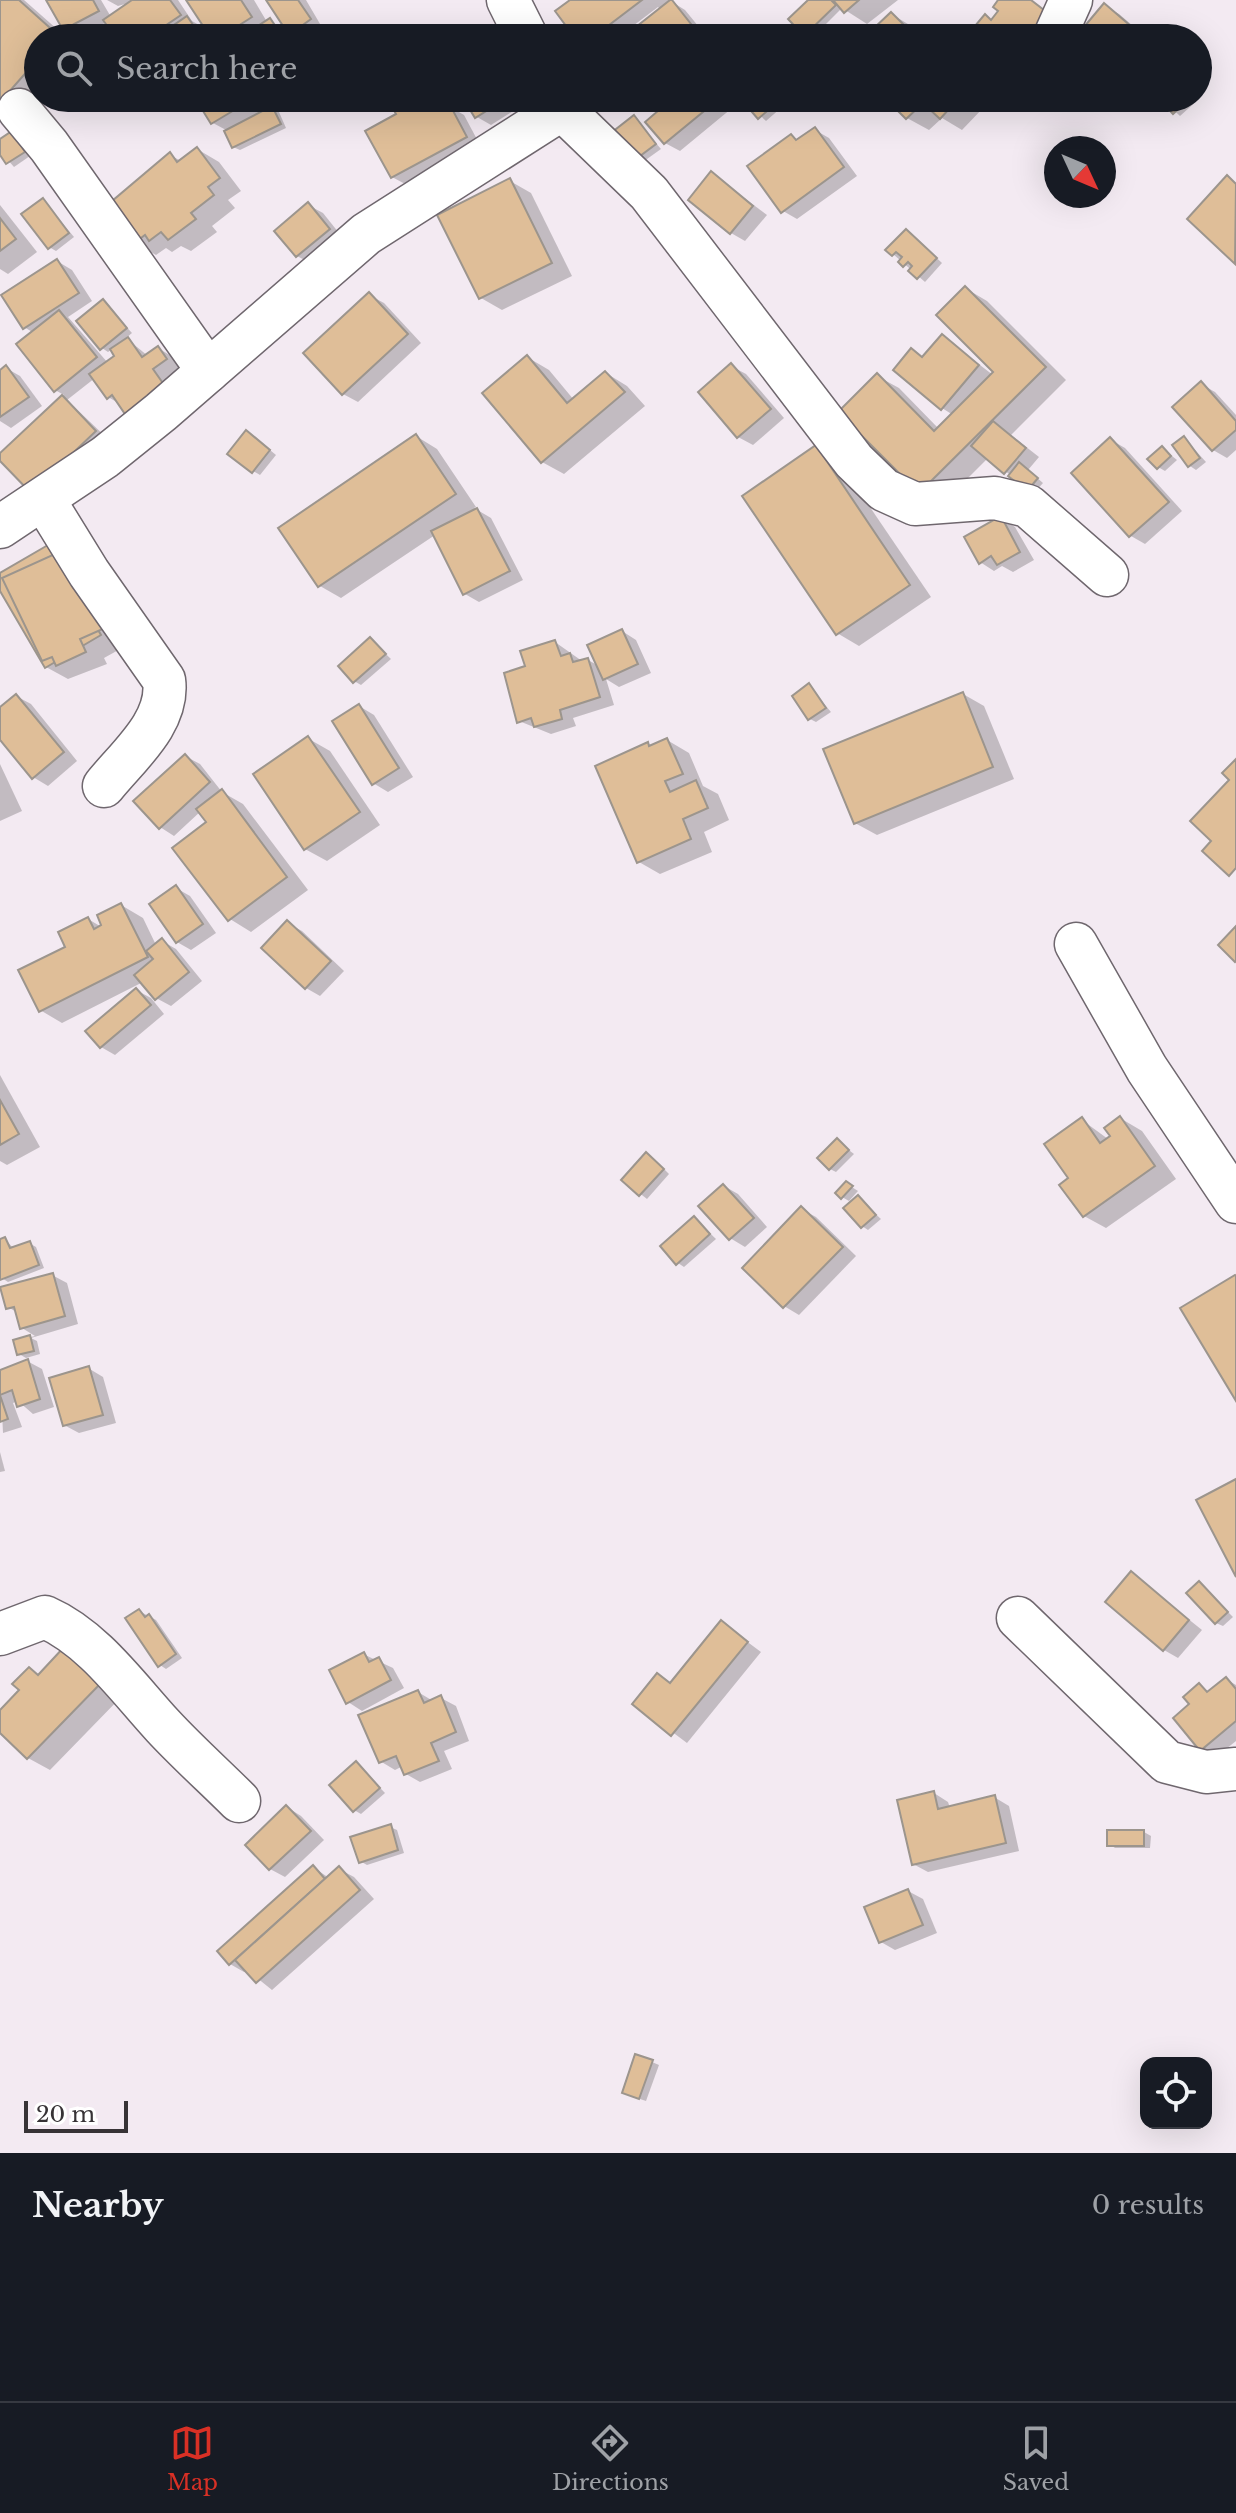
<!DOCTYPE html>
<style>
body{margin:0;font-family:"Libre Baskerville",serif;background:#20242c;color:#f1f3f6}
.controls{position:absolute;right:24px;bottom:24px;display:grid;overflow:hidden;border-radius:16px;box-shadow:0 8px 32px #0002}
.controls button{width:72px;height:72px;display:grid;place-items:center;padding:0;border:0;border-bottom:2px solid #363941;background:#171b24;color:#f1f3f6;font:40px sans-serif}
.compass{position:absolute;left:1044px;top:136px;width:72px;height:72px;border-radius:50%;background:#171b24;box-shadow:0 8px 32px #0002;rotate:134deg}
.scale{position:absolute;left:24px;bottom:20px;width:104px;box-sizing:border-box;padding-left:8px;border:4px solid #373336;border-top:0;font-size:22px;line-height:28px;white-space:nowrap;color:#373336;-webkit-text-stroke:6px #fff;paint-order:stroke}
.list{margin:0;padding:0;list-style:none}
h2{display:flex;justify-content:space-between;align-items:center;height:104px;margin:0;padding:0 32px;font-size:34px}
h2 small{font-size:26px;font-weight:400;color:#9ea1a6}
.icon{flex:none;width:44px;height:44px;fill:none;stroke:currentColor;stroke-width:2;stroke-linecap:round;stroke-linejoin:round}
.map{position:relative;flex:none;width:1236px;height:2153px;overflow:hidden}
.search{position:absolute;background:#171b24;box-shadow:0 8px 32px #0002;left:24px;right:24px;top:24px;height:88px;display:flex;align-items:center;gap:20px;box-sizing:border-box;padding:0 28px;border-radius:44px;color:#9ea1a6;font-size:30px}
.sheet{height:248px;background:#171b24}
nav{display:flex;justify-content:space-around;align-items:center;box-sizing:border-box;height:112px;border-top:2px solid #363941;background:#171b24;font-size:22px;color:#9ea1a6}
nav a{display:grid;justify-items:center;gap:4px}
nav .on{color:#d93025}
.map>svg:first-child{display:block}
</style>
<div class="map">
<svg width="1236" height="2153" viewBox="0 0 1236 2153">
<rect width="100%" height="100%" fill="#f3eaf2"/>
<!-- shadow -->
<g fill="#0003">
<path d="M0 0H24L67 38H38V96L16 121 0 112Z"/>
<path d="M49 0H101L111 17 132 2 118 6 107 0H178L192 21 208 30 189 0H254L267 22 289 31 268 0H306L323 29 338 38H118L107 22 79 37 65 29Z"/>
<path d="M574 0H669L685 10 708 38H625L661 10 658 7 617 38H578Z"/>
<path d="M811 0H898L867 24 842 8 812 38 805 34Z"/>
<path d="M1104 6 1119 14 1147 38H1099Z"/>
<path d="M891 14 913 27 924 38H867Z"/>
<path d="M198 98H251L261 114 272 108 279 112 286 128 240 150 233 147 226 130 213 123Z"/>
<path d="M408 98H435L464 115 480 145 407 185 392 177 399 114Z"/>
<path d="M465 98H534L491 125 477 117Z"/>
<path d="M628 98H660L645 110Z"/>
<path d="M676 98H788L790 100 766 121 743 99 680 151 665 143Z"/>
<path d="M796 98H828L814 110Z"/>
<path d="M888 98H975L984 107 962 130 942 118 929 130 907 118Z"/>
<path d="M1161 98H1198L1199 99 1180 116Z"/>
<path d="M634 118 661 149 640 164Z"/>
<path d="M815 130 829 138 857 176 797 219 783 211 792 136 799 141Z"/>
<path d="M12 134 30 156 14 167 0 151V141Z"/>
<path d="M197 149 219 162 241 191 228 200 235 208 212 226 217 232 191 251 181 246 172 252 166 248 156 255 135 243 170 155 181 161Z"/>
<path d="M711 173 767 215 745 241 731 233Z"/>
<path d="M1228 178 1236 183V262L1190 219Z"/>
<path d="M510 181 531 193 572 276 502 310 481 298Z"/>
<path d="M43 200 74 237 56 251 49 247Z"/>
<path d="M0 205 37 252 8 274 0 269Z"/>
<path d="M308 205 323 213 343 238 312 264 297 256Z"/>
<path d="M912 235 942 263 925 282 893 254Z"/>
<path d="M57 261 72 270 92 301 68 317 108 363 117 357 112 349 108 352 102 348 103 302 132 333 126 338 148 356 158 348 173 357 180 368 166 378 180 398 122 405 108 397 95 378 67 400 109 440 46 500 0 456 64 395 55 390 34 333 24 327Z"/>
<path d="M965 288 987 301 1066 380 1011 435 1039 457 1028 470 1043 483 1034 493 988 458 942 504 920 492 877 376 899 388 939 429 953 415 942 408 911 351 924 358 942 336 993 375 996 372Z"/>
<path d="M369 295 384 303 421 343 358 402 343 394Z"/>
<path d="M527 357 549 370 574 400 606 373 627 386 645 406 564 474 542 462Z"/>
<path d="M731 366 746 374 784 418 753 445 738 437Z"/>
<path d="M6 368 20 376 42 406 11 428 0 421V372Z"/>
<path d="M1201 384 1215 392 1236 415V450L1227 458 1213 450Z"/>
<path d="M253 436 276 455 260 475 253 471Z"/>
<path d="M416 436 437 449 476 507 474 508 491 518 523 580 479 602 465 594 435 535 341 598 320 586Z"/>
<path d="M1185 439 1206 462 1196 470 1190 466Z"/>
<path d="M1111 440 1125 448 1182 511 1145 544 1131 536 1074 473Z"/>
<path d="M816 448 838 460 931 597 859 646 837 633Z"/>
<path d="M1162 448 1177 460 1165 471 1158 467Z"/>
<path d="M1001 518 1015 527 1034 560 1013 572 1002 566 994 571 980 562Z"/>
<path d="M48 547 122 648 104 658 107 664 68 679 46 667 0 587V575Z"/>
<path d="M622 631 636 640 651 673 619 687 606 679 614 705 573 718 576 726 551 734 519 721 527 668 555 642 582 661 588 660 599 666Z"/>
<path d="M370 639 391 659 361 685 354 681Z"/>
<path d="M809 686 831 712 816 722 810 719Z"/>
<path d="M963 694 984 706 1014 779 877 835 855 823Z"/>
<path d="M16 696 31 704 77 761 48 786 33 777 0 737V710Z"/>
<path d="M359 706 374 715 413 777 388 792 373 783Z"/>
<path d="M309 739 330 751 380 825 327 861 305 849Z"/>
<path d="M667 740 689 753 703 786 718 794 729 820 704 832 712 852 660 874 639 862 647 745 652 747Z"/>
<path d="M185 756 200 764 222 792 243 804 308 890 251 932 230 919 209 822 201 811 174 836 160 827Z"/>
<path d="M0 764 22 811 0 821Z"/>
<path d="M176 888 190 896 216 933 191 950 177 942Z"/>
<path d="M121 905 143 918 156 945 162 941 176 949 202 981 171 1006 156 998 143 982 62 1023 40 1010 68 948 88 919 105 929Z"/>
<path d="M287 923 302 931 344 971 320 996 306 988Z"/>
<path d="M136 990 151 998 164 1014 115 1055 101 1047Z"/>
<path d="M0 1075 40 1147 7 1165 0 1161Z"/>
<path d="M1120 1118 1142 1131 1176 1179 1106 1228 1084 1216 1071 1178 1082 1120 1108 1139Z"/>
<path d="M837 1141 854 1154 836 1172 830 1169Z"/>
<path d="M653 1158 669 1174 647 1199 623 1180Z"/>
<path d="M847 1184 858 1191 849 1201 842 1197Z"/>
<path d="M724 1186 738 1194 767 1227 745 1247 730 1238Z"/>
<path d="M858 1198 881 1219 868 1230 862 1226Z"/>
<path d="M801 1209 816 1217 856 1256 799 1315 784 1306Z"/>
<path d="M694 1218 716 1239 684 1267 678 1263Z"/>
<path d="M5 1239 14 1249 29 1243 36 1247 44 1268 8 1282 2 1278 0 1241Z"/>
<path d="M52 1275 67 1283 78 1324 31 1338 37 1341 40 1354 26 1358 19 1354 15 1341 35 1336 22 1328 18 1313 8 1307Z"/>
<path d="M27 1361 42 1369 54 1407 33 1414 18 1401 13 1403 22 1427 3 1433 0 1372Z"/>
<path d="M88 1368 103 1377 116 1423 79 1433 64 1425Z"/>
<path d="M0 1452 5 1471 0 1472Z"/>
<path d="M1132 1574 1202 1630 1178 1658 1164 1650Z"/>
<path d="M1200 1584 1233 1617 1223 1626 1216 1623Z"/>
<path d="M139 1611 156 1620 182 1658 166 1669 160 1665Z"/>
<path d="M722 1623 761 1652 687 1743 635 1704 672 1684Z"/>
<path d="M65 1649 123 1695 50 1770 28 1758 0 1730V1713L21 1690 29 1670 40 1676Z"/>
<path d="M363 1654 393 1668 404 1688 362 1711 348 1702Z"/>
<path d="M1226 1679 1236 1685V1741L1216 1757 1201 1749 1192 1704 1199 1686 1210 1692Z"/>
<path d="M418 1692 433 1701 441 1698 456 1706 469 1741 444 1751 452 1769 420 1782 406 1774 403 1766 395 1770 380 1761Z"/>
<path d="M356 1763 385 1793 361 1814 354 1810Z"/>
<path d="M934 1793 948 1802 950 1808 994 1797 1009 1806 1019 1851 928 1872 913 1864Z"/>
<path d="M287 1807 301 1816 324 1840 285 1877 270 1869Z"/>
<path d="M390 1827 397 1830 404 1853 367 1865 360 1861Z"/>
<path d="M1144 1832 1151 1836 1150 1848H1115L1109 1844Z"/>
<path d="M313 1867 329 1878 339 1869 354 1877 374 1899 272 1990 247 1970 244 1972 230 1964Z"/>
<path d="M908 1891 923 1899 937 1933 895 1950 881 1942Z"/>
<path d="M652 2062 659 2065 646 2101 631 2096Z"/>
</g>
<!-- building -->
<g fill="#dfbe98" stroke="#9c958d" stroke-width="2">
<path d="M0 0H19L59 36 38 38V59L0 102Z"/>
<path d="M46 0H93L99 11 63 30Z"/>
<path d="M132 0H170L181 15 147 38H116L103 20Z"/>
<path d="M186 0H241L252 17 238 26 244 35 270 18 280 33 271 38H211Z"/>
<path d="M266 0H298L311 19 289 35Z"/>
<path d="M570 0H642L592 38H575L555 11Z"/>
<path d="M672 0 702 38H622L670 0Z"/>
<path d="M808 0H831L836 5 804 36 788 19Z"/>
<path d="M833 0H859L844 13Z"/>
<path d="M998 0H1031L1049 14 1029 38H965L985 14 991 20 998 11 993 7Z"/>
<path d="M1104 3 1140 34 1137 38H1096L1084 27Z"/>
<path d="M891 12 917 38H864L872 30Z"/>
<path d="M187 16 202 38H155Z"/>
<path d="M324 27 329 38H303L310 35Z"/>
<path d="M195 98H243L246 103 211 124Z"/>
<path d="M404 98H433L440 110 450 105 467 137 391 178 365 131 396 114 391 105Z"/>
<path d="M463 98H507L475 118Z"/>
<path d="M673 98H720L664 144 645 122Z"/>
<path d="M740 98H782L758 119Z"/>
<path d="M885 98H959L940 119 923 103 906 119Z"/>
<path d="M1158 98H1190L1173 114Z"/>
<path d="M272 106 281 124 232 148 224 131Z"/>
<path d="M634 115 656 144 632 162 611 133Z"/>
<path d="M815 127 844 167 781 213 747 166 791 134 796 140Z"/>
<path d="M12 131 25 152 6 164 0 155V139Z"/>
<path d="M197 147 220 178 208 187 214 195 191 213 196 219 168 240 161 232 149 241 145 235 133 244 105 207 170 152 177 162Z"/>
<path d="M711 171 753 206 730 234 688 200Z"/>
<path d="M1227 175 1236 184 1235 264 1187 219Z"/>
<path d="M510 178 552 263 479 299 437 215Z"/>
<path d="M43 198 69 233 48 249 21 214Z"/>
<path d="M308 202 330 229 296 257 274 231Z"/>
<path d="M0 218 16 239 0 251Z"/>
<path d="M906 229 937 258 917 279 908 271 912 266 908 262 903 267 898 262 902 257 896 252 892 256 885 250Z"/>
<path d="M57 259 79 293 23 329 1 295Z"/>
<path d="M965 286 1046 367 919 493 838 412 877 373 934 431 993 372 936 315Z"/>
<path d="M369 292 408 334 342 395 303 353Z"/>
<path d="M103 299 127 328 100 350 76 321Z"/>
<path d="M59 310 97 357 54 392 16 344Z"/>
<path d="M942 334 979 365 941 410 893 370 911 348 922 357Z"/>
<path d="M128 337 142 357 158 346 167 359 153 369 167 389 127 417 112 395 107 399 89 374 114 356 110 349Z"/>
<path d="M527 355 567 403 605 371 625 392 541 463 482 393Z"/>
<path d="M731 363 771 409 737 438 698 392Z"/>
<path d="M6 365 29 397 0 417V370Z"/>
<path d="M1201 381 1236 421V430L1212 451 1172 407Z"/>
<path d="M62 395 96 431 31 493 0 461V453Z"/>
<path d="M993 421 1026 448 1004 474 971 446Z"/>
<path d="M246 430 270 450 252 473 227 454Z"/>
<path d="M416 434 456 494 318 587 278 528Z"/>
<path d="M1184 436 1200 458 1188 467 1172 445Z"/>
<path d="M1110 437 1169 502 1129 537 1071 473Z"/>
<path d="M816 445 910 585 836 635 742 496Z"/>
<path d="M1162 446 1171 456 1157 469 1147 459Z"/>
<path d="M1019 462 1038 478 1027 491 1008 476Z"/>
<path d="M477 508 510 571 463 595 431 531Z"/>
<path d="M1001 516 1020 552 997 565 991 556 979 564 964 537Z"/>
<path d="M48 545 101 635 45 668 0 591V573Z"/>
<path d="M57 553 73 587 83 582 105 628 80 639 86 652 56 666 52 657 42 661 2 578Z"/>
<path d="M622 629 638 664 603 680 587 645Z"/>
<path d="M370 637 386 654 353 683 338 666Z"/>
<path d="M555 640 561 656 570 653 573 662 588 658 600 697 560 710 562 719 534 727 531 718 517 723 504 673 525 666 520 651Z"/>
<path d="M809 683 826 708 808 720 792 696Z"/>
<path d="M963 692 993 767 854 824 823 749Z"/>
<path d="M16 694 64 752 32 779 0 740V707Z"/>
<path d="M359 704 399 768 372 785 332 721Z"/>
<path d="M308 736 360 812 304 850 253 774Z"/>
<path d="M667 738 683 774 665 781 670 792 696 780 708 808 683 819 691 839 637 863 595 766 648 742 649 746Z"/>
<path d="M185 754 210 782 159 829 133 801Z"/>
<path d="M1236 759V868L1229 876 1202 851 1211 841 1190 821 1229 780 1222 773Z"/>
<path d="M222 789 287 877 228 921 172 848 206 822 196 809Z"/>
<path d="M176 885 203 924 176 943 149 904Z"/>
<path d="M121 903 148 957 39 1012 18 970 65 947 58 932 88 917 94 929 101 925 97 915Z"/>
<path d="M287 920 331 961 305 989 261 948Z"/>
<path d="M1236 926V961L1235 962 1218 945Z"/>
<path d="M162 938 189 972 155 1000 134 975 153 959 146 951Z"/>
<path d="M136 988 151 1005 100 1048 85 1031Z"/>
<path d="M0 1100 19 1134 0 1145Z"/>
<path d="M1120 1116 1155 1166 1083 1217 1059 1185 1068 1178 1044 1144 1082 1117 1100 1143 1110 1136 1104 1128Z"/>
<path d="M837 1138 849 1150 829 1170 817 1158Z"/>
<path d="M646 1152 664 1169 639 1196 621 1180Z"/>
<path d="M846 1181 853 1186 841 1199 835 1193Z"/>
<path d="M723 1184 754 1218 729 1240 698 1206Z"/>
<path d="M858 1195 876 1215 861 1228 843 1208Z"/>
<path d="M801 1206 843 1247 783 1308 742 1268Z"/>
<path d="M694 1216 710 1234 676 1265 660 1246Z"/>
<path d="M5 1237 10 1248 30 1241 39 1265 0 1280V1239Z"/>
<path d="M53 1273 65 1316 20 1329 14 1307 6 1309 0 1287Z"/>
<path d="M1235 1275 1236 1276V1401L1180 1308Z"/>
<path d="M30 1335 34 1351 17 1355 13 1340Z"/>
<path d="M28 1359 40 1399 17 1407 12 1390 0 1395V1370Z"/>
<path d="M89 1366 103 1415 63 1426 49 1378Z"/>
<path d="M0 1395 8 1419 0 1422Z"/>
<path d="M1236 1479V1577L1196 1500Z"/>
<path d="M1131 1571 1189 1620 1163 1651 1105 1602Z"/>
<path d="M1199 1581 1228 1612 1215 1624 1186 1593Z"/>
<path d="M139 1609 145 1617 149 1614 176 1654 158 1667 125 1618Z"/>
<path d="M721 1620 748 1642 671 1736 632 1704 657 1673 670 1683Z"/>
<path d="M65 1646 102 1682 27 1759 0 1733V1710L19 1690 12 1684 29 1667 38 1675Z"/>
<path d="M364 1652 369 1662 379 1657 391 1680 346 1704 329 1670Z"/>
<path d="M1226 1677 1236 1689V1721L1200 1751 1173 1718 1189 1704 1183 1697 1199 1683 1207 1692Z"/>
<path d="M418 1690 424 1703 441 1695 456 1732 431 1743 439 1761 404 1775 396 1756 379 1763 358 1715Z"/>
<path d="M356 1761 380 1788 353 1812 329 1785Z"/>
<path d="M934 1791 938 1809 995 1795 1006 1843 912 1865 897 1800Z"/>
<path d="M286 1805 311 1831 269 1870 245 1845Z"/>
<path d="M391 1824 398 1850 359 1863 350 1837Z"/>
<rect x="1107" y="1830" width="37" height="16"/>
<path d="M313 1865 325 1879 229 1965 217 1951Z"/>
<path d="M339 1866 360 1890 256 1983 235 1960Z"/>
<path d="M908 1889 923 1925 879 1943 864 1907Z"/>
<path d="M635 2054 653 2060 639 2099 622 2093Z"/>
</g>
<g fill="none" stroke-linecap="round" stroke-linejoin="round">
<defs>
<g id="minor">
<path d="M508 0 527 38"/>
<path d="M1054 38 1071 0"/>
<path d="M556 98 562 109 649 193 854 461 884 490 915 504 995 498 1028 506 1107 575"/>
<path d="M19 110 49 146 208 371"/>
<path d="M44 500 89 573 164 680C170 722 128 756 104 786"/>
<path d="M0 527 105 457 161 412 366 234 562 109"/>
<path d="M1076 944 1147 1069 1236 1202"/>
<path d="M1018 1618 1167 1762 1206 1772 1236 1769"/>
<path d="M0 1634 45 1617C93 1638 128 1688 163 1726 187 1752 214 1776 239 1801"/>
</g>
</defs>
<!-- minor casing -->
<use href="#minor" stroke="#6f676e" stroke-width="45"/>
<!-- minor -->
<use href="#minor" stroke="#fff" stroke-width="42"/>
</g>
</svg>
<div class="controls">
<button><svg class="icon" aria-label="locate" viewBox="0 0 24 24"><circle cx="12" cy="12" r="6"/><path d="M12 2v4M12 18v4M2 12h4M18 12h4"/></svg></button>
</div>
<svg class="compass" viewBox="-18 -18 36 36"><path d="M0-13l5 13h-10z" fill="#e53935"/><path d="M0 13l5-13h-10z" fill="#9ea1a6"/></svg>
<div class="scale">20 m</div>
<div class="search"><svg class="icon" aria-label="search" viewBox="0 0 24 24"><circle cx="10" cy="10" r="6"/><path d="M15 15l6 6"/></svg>Search here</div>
</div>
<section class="sheet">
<h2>Nearby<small>0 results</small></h2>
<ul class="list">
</ul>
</section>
<nav>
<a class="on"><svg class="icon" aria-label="map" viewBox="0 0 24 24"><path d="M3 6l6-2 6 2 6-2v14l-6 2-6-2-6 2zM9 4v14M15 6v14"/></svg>Map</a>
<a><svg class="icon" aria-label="directions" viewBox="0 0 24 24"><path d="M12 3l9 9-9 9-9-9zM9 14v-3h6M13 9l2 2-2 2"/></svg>Directions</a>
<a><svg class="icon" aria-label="saved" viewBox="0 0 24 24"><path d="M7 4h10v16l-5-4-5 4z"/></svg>Saved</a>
</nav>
